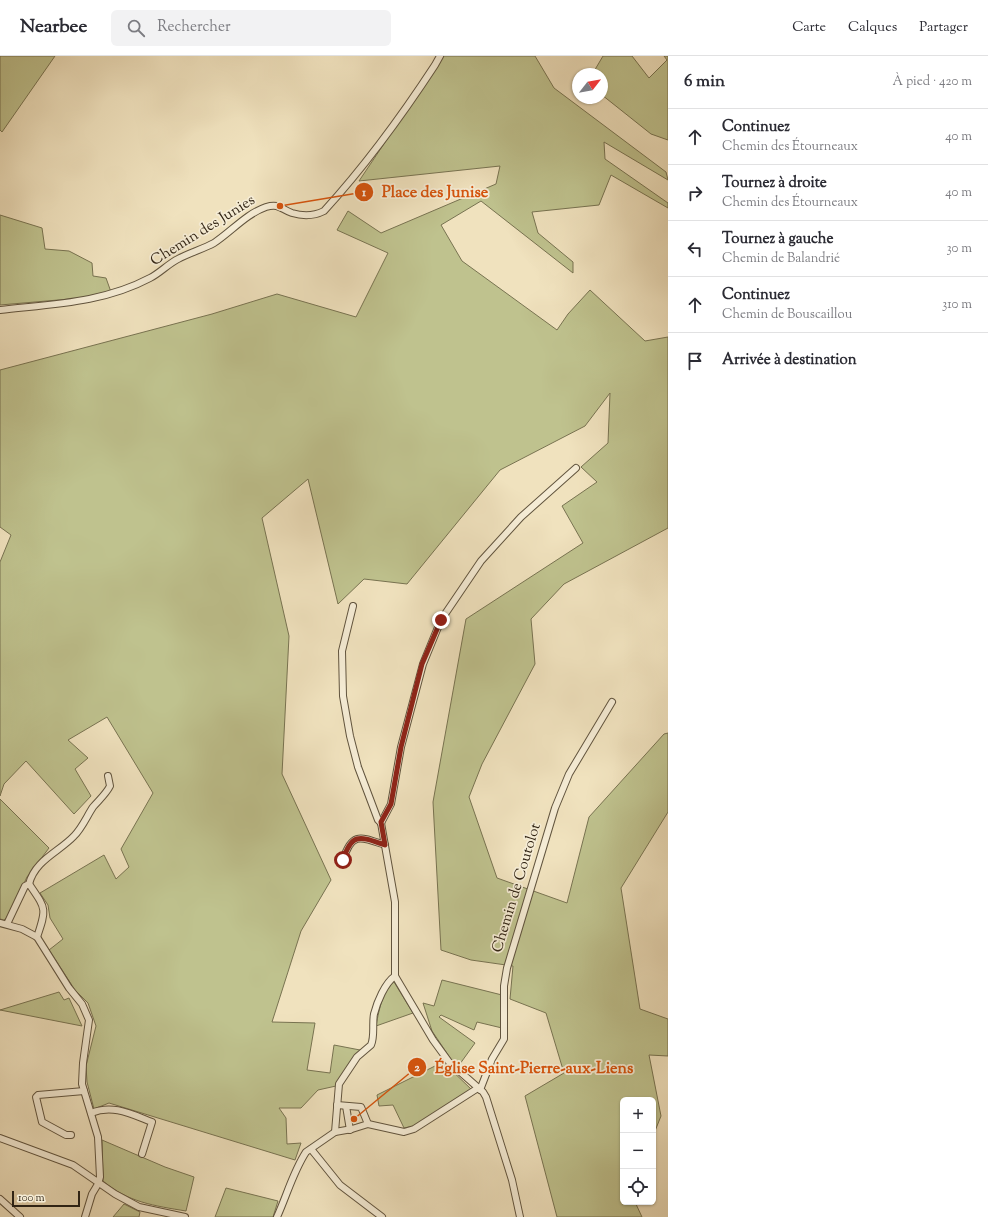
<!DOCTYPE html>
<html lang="fr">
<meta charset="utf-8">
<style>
:root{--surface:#fff;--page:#f2f2f3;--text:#2b2b33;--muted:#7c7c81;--line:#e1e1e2}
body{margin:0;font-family:"Sorts Mill Goudy",serif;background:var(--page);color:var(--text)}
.controls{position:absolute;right:12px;bottom:12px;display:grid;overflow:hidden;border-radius:6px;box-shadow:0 1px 3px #0004}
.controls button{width:36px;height:36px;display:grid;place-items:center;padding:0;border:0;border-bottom:1px solid var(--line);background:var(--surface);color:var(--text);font:20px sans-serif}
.compass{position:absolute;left:572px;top:12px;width:36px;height:36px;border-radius:50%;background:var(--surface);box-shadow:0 1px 3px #0004;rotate:59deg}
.scale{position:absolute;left:12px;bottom:10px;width:68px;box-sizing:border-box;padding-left:4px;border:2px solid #312414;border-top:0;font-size:11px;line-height:14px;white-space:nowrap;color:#312414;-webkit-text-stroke:3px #f5ecd5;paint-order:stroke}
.stop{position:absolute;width:12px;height:12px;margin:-9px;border:3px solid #8f2418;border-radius:50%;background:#fff}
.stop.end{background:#8f2418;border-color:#fff;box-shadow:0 1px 4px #0008}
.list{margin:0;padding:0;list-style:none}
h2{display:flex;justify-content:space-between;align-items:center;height:52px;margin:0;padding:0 16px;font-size:17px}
h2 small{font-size:13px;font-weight:400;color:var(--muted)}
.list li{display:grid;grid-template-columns:26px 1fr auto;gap:12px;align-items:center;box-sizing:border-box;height:56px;padding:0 16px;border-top:1px solid var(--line)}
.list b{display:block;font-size:15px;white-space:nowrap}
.list p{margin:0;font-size:13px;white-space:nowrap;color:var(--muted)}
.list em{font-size:13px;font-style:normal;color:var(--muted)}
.icon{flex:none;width:22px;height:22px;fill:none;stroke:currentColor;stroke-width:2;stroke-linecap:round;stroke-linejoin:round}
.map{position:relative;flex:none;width:668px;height:1161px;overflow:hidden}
header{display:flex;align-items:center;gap:24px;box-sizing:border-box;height:56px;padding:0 20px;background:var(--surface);border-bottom:1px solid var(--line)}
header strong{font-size:19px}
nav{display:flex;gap:22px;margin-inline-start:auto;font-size:14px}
.search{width:280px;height:36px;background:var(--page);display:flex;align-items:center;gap:10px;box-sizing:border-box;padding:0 14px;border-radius:6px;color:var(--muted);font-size:15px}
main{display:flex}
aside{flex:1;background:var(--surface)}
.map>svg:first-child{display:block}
.green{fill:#bfc28e;stroke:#787351}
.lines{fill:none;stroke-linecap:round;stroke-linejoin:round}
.minor-casing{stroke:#61543e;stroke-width:8}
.minor{stroke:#f5ecd5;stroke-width:6}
.route{stroke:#8f2418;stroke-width:5}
.labels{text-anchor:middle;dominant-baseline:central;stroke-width:3.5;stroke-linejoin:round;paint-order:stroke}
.street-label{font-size:15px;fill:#312414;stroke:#f5ecd5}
.leader{fill:none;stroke:#d6540d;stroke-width:1.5}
.callout-dot{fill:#d6540d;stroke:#f5ecd5;stroke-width:1.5}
.mark-label{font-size:12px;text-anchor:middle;font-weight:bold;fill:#fff}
.callout-label{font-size:16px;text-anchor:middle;font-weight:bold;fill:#d6540d;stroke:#f5ecd5;stroke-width:3.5;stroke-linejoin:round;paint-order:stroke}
</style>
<header>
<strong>Nearbee</strong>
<div class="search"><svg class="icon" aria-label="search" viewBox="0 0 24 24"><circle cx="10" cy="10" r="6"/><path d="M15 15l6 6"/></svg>Rechercher</div>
<nav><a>Carte</a><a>Calques</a><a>Partager</a></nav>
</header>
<main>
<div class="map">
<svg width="668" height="1161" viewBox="0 0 668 1161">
<rect width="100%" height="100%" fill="#f0e2be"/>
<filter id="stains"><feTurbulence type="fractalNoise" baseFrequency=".005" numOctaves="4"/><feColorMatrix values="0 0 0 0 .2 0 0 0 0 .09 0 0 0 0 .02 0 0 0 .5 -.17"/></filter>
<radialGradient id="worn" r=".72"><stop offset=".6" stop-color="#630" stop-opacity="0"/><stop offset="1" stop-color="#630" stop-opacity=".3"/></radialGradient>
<g class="green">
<polygon points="0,0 55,0 2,76 0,74"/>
<polygon points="443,0 535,0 554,32 666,116 668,124 604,86 605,103 668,147 668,152 611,119 599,149 532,156 538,177 573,206 573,217 481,145 441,169 462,205 557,274 568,258 590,234 645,285 668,281 668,472 564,528 531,563 535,608 482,708 469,741 497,822 567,847 589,761 664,678 668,677 668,756 621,832 640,953 668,963 668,1000 649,999 661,1060 653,1080 653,1044 623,1044 623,1146 635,1146 642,1161 557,1161 525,1040 564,1017 546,957 510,943 513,910 471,904 441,894 433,746 466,563 583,487 562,450 597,426 581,411 608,387 610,337 585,370 500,414 407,528 364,523 338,548 308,423 262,462 289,580 282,718 331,824 301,875 272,966 315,967 307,1014 330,1017 334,989 360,994 336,1030 318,1034 301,1052 279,1052 286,1062 287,1088 301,1087 295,1104 109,1047 94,1053 87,1026 86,1010 96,970 88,947 75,934 49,894 63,883 50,862 48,849 40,837 104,799 116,823 129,811 121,793 153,737 107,661 68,684 88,702 75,713 91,740 74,758 26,705 4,728 0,740 0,506 11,479 0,471 0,314 212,258 277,238 356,261 388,197 337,174 348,155 381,177 496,128 500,110 359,125"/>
<polygon points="603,0 632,0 649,22 667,4 664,0 668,0 668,84 651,78 602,39 602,18 593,17"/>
<polygon points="0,159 42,172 45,193 69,195 92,207 93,220 106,222 111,236 93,241 0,249"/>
<polygon points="0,743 49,792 27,821 8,861 4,864 0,863"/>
<polygon points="442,924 502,939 502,972 477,966 474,974 441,959 439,961 475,987 457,1012 432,975 423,947 434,950"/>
<path d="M394 926 413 957 376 970C378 959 383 931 394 926Z"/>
<polygon points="59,936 64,944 69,942 82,970 0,954"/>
<polygon points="443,1006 472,1034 414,1070 404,1072 393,1049 379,1050 377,1039"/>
<path d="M102 1084 165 1111 194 1121 186 1155C155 1150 127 1146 103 1125Z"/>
<polygon points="226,1132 278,1145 273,1161 215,1161"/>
<polygon points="124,1148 140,1156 139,1161 113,1161"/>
</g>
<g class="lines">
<g class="minor-casing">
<g id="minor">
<path d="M0 254C52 248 103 247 150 222 160 217 168 208 178 203 189 197 203 193 214 187 232 175 246 158 266 151 279 147 281 153 292 157 302 160 314 160 324 155 366 109 401 61 435 9L440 0"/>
<polyline points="353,550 342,595 343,640 350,680 358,711 378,764 381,767"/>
<polyline points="381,767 395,846 395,920 433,984 449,1006 483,1036 486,1041 512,1124 520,1161"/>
<polyline points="381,767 391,748 401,691 423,608 441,564 481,505 521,461 576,412"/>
<path d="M343 804C352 775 361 781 385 789"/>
<path d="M29 828C46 853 47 852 37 881"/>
<polyline points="0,867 22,873 37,881 69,932 82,948 89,964 83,1007 82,1028 98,1081 100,1121 98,1128 92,1138 85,1161"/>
<path d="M7 868 25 830 29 828C35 804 59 796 74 780 82 772 87 760 93 751 99 744 106 738 110 730L108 720"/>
<polyline points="480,1034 492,1003 504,983 504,930 507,912 555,752 569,718 612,646"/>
<polyline points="346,1050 350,1074"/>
<path d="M91 1057C113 1048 131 1058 152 1066L142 1098"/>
<polyline points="368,1068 404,1076 414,1073 478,1032"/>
<polyline points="335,1076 352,1073 368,1068 361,1051 337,1049"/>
<polyline points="71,1079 66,1079 42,1066 36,1041 38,1039 84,1035"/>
<polyline points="0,1082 73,1109 115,1138 139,1151 185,1161"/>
<polyline points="311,1093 340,1129 382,1161"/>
<polyline points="0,1143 20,1161"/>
<path d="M277 1161C287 1139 293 1116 306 1096L335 1076 339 1028 357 1001 371 989C375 980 372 968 374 958 377 946 385 927 395 920"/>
</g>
</g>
<use href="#minor" class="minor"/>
</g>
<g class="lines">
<path class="route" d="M343 804C352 775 361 781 385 789L381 766 391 748 401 691 422 608 441 564"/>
</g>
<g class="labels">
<g class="street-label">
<text transform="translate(203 175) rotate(-32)">Chemin des Junies</text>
<text transform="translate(517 832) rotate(-73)">Chemin de Coutolot</text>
</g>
</g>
<path class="leader" d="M280 150L364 136M354 1063L417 1011"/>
<g class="callout-dot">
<circle cx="280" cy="150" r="4"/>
<circle cx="354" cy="1063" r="4"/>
<circle cx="364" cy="136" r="10"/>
<circle cx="417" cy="1011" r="10"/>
</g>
<g class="mark-label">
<text x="364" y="140">1</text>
<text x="417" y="1015">2</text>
</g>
<g class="callout-label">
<text x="435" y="141">Place des Junise</text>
<text x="534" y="1017">Église Saint-Pierre-aux-Liens</text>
</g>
<rect width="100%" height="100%" filter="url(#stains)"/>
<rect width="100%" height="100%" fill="url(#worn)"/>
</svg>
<div class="controls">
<button>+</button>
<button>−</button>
<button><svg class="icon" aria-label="locate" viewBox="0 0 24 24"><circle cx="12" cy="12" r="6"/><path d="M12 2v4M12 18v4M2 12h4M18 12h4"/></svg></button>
</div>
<svg class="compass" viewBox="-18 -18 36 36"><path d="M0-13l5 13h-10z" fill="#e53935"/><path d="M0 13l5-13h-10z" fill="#7c7c81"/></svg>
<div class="scale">100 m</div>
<div class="stop" style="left:343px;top:804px"></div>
<div class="stop end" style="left:441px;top:564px"></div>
</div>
<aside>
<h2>6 min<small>À pied · 420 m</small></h2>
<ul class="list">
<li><svg class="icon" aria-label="ahead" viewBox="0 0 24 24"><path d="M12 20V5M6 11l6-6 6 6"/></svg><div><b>Continuez</b><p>Chemin des Étourneaux</p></div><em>40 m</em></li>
<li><svg class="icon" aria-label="right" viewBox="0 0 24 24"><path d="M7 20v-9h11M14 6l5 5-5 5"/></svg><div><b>Tournez à droite</b><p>Chemin des Étourneaux</p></div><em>40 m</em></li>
<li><svg class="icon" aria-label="left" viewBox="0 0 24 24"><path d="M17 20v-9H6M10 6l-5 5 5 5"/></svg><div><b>Tournez à gauche</b><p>Chemin de Balandrié</p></div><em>30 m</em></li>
<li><svg class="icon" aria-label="ahead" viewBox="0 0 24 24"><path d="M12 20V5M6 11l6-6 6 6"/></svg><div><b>Continuez</b><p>Chemin de Bouscaillou</p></div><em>310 m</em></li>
<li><svg class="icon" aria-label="arrive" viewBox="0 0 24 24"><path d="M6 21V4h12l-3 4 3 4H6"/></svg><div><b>Arrivée à destination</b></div></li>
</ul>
</aside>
</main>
